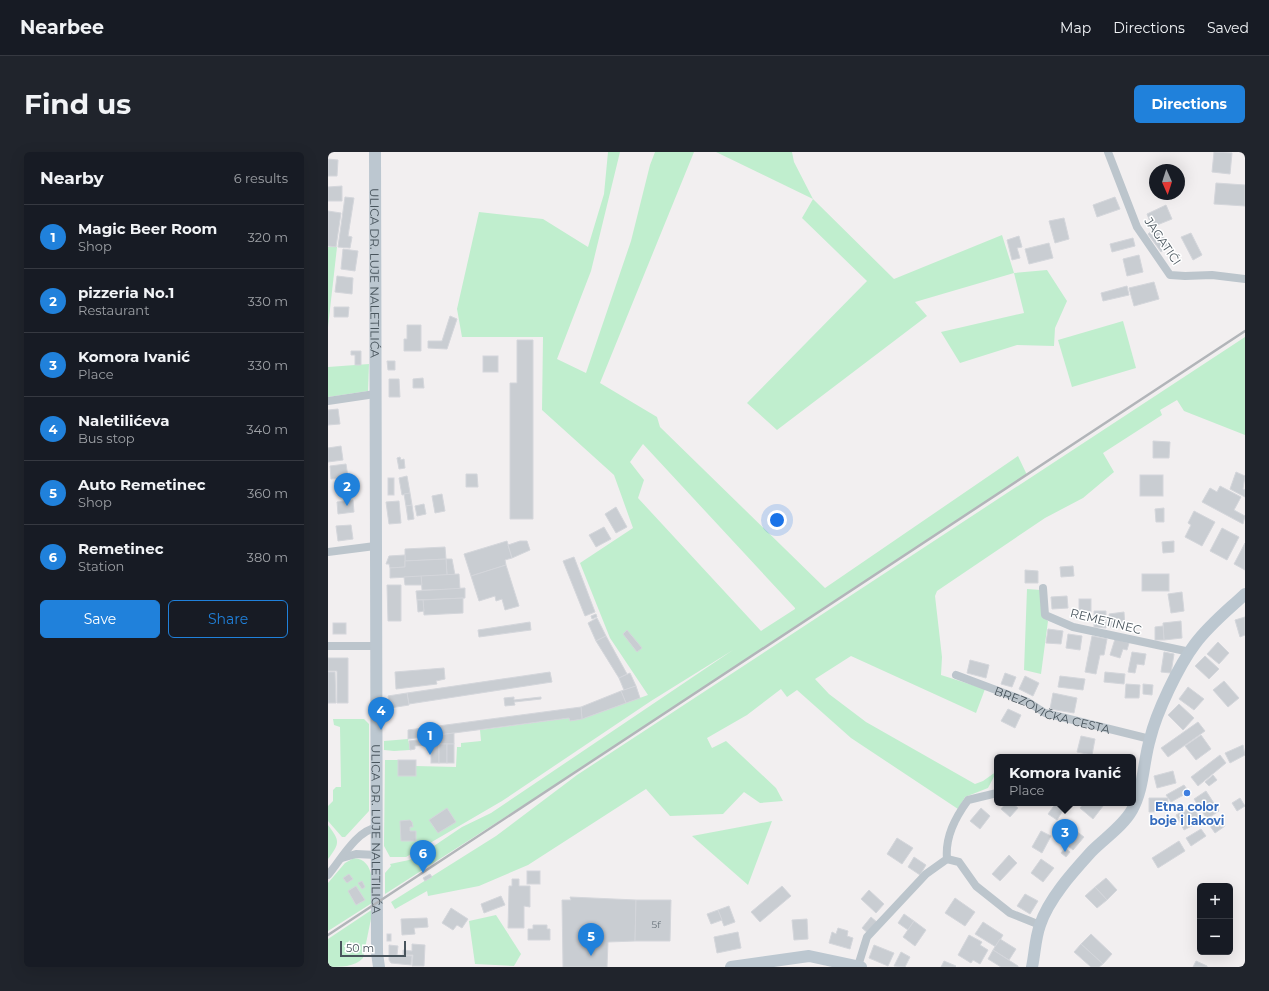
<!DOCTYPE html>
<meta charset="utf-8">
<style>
:root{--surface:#171b24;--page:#20242c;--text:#f1f3f6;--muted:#9ea1a6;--line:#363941;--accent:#2081db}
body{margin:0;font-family:Montserrat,sans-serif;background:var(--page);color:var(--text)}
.controls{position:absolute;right:12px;bottom:12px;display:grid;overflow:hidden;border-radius:6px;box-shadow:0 4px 16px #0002}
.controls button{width:36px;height:36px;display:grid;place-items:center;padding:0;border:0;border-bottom:1px solid var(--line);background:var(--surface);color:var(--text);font:20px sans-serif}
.compass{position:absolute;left:821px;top:12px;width:36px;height:36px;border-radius:50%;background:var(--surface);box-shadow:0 4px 16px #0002;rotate:177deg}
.scale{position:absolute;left:12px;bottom:10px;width:66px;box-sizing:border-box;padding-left:4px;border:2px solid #48545c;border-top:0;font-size:11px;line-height:14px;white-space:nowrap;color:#48545c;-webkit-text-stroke:3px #fff;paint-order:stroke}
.you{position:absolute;left:449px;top:368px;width:14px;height:14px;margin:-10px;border:3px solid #fff;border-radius:50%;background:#1a73e8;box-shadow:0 0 0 6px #1a73e833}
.badge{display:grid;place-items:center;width:26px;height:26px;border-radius:50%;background:var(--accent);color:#fff;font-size:13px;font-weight:700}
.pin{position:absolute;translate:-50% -33px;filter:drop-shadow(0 1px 2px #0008)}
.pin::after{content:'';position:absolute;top:21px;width:14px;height:12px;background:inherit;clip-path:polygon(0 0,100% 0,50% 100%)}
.popup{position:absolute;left:666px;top:602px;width:142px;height:52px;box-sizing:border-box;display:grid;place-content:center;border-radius:6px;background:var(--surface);filter:drop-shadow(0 1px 3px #0005);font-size:13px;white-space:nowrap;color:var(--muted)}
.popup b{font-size:15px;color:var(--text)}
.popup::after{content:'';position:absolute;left:50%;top:100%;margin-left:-8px;border:8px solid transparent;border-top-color:var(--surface)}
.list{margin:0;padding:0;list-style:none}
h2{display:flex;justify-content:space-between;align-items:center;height:52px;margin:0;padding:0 16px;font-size:17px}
h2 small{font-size:13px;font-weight:400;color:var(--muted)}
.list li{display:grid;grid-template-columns:26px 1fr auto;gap:12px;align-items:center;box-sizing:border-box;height:64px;padding:0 16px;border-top:1px solid var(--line)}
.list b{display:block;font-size:15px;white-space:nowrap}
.list p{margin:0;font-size:13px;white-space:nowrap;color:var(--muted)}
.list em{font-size:13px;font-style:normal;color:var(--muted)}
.actions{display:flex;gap:8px;padding:12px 16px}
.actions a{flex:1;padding:9px 0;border:1px solid var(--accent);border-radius:6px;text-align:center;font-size:14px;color:var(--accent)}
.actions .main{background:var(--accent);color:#fff}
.map{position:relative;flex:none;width:917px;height:815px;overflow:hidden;border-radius:6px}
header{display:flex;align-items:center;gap:24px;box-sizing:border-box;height:56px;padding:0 20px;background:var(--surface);border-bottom:1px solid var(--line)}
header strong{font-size:19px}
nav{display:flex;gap:22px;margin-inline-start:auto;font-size:14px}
.intro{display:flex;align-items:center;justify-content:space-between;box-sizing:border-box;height:96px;padding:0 24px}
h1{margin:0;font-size:28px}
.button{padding:10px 18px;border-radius:6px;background:var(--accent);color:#fff;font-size:14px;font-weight:700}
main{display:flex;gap:24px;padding:0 24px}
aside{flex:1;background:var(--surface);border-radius:6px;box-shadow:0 4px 16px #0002}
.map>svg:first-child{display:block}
.green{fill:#c0eece;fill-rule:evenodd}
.building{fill:#c9cdd2;stroke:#d4d6db}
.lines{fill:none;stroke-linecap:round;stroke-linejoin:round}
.street{stroke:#bcc5cc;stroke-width:8}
.secondary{stroke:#bcc7d0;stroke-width:12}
.rail{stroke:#b2b5b9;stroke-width:2.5}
.shop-dot{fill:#3f7fe0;stroke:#fff;stroke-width:1.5}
.labels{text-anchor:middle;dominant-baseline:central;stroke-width:3;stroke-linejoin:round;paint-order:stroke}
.number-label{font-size:10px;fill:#68727a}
.street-label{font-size:12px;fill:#48545c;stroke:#fff}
.shop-label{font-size:12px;font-weight:bold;fill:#366cbe;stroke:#fff}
</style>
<header>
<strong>Nearbee</strong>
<nav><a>Map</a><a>Directions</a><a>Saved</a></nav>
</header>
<div class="intro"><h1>Find us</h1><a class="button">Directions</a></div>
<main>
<aside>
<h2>Nearby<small>6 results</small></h2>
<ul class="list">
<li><span class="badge">1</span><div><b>Magic Beer Room</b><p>Shop</p></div><em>320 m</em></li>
<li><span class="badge">2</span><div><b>pizzeria No.1</b><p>Restaurant</p></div><em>330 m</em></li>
<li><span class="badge">3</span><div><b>Komora Ivanić</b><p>Place</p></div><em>330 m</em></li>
<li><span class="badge">4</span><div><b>Naletilićeva</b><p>Bus stop</p></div><em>340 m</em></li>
<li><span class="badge">5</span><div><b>Auto Remetinec</b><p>Shop</p></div><em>360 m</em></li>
<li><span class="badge">6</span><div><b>Remetinec</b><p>Station</p></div><em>380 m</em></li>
</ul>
<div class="actions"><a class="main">Save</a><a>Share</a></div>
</aside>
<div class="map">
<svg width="917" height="815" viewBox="0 0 917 815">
<rect width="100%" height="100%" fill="#f2eff0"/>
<g class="green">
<path d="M280 0H292L263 119 229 207 258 221 303 89 322 13 327 0H366L272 231 329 265 332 275 497 436 690 304 699 323 221 637 57 742V721L63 714 62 712 81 708 94 702 134 675 163 661 405 498 323 549 174 649 78 705H62L56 694 57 608H70V624H88V614L128 615 129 595H133V591L153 589 152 578 241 566 242 569 254 567 320 543 282 486 252 411 305 376 286 323 214 258 215 185H134L129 157 151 60 215 67 260 95 276 42ZM315 292 467 456V457L433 479 310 346 316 328 302 310Z"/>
<polygon points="388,0 464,0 466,10 485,47 566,127 674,83 686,121 719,118 739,149 727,176 726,194 689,193 632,211 613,180 696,161 686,121 587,150 599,164 449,278 419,251 539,129 474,66 485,47"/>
<polygon points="0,95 9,95 0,175"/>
<polygon points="795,169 808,216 744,235 730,188"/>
<polygon points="917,185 917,283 856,259 849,248 832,258 834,263 775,301 786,320 755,346 717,366 609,439 607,444 614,505 613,523 657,537 648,561 523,504 487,527 501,542 538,570 647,632 655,629 669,619 660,636 637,645 630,657 523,586 469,538 459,545 453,537 419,563 379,586 384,596 398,589 448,636 455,649 432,651 416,640 395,662 342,664 318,637 200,713 151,734 100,744 99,739 67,757 63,750 168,684 249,623"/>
<polygon points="41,212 40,239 0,245 0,215"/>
<polygon points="699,437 713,438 714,464 720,469 713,522 696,518"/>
<polygon points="5,567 36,567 41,572 41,659 17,685 14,685 0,669 0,654 5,649 5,638 8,635 13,635 12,575 6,573"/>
<polygon points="80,587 82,598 66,599 56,598 56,589"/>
<polygon points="444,669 420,733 364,684"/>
<path d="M0 673C12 689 12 691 0 707Z"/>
<path d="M26 706C48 708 44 735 44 751L0 779V731L17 711Z"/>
<path d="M45 757 35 806C27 815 12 815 0 815V787Z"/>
<polygon points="168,763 193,802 186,814 147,812 141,769"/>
</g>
<g class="building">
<polygon points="886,0 904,1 902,22 884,20"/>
<polygon points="0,7 10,8 9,24 0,24"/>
<polygon points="888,31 917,33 917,54 886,52"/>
<polygon points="14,34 14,49 0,49 0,35"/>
<polygon points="17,45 26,46 20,84 24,85 22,96 10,95"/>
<polygon points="787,45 792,57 769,65 765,53"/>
<polygon points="838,53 844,67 824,75 819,62"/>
<polygon points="0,59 13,61 8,95 0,94"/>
<polygon points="736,66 741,87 727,91 721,69"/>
<polygon points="828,76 842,93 833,100 820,82"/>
<polygon points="863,81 874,103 865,108 853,85"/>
<polygon points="691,84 694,95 689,96 692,106 684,108 679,88"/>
<polygon points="805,86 807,94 784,100 782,92"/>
<polygon points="721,91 725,106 701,112 697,97"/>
<polygon points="15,97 30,99 27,119 13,117"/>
<polygon points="811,103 815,120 799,124 795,107"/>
<polygon points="9,124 25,126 24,142 7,140"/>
<polygon points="826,130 831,147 806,154 801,136"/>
<polygon points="799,134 801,143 775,149 773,141"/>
<polygon points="6,155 21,155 20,165 6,165"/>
<polygon points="122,164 129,167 119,197 100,196 100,189 114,189"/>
<polygon points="79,173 93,173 93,199 76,199 76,187 79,187"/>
<polygon points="189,188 205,188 205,367 182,367 182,231 189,231"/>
<polygon points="23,199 33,199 33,213 27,213 27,203 23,203"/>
<rect x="155" y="204" width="15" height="16"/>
<polygon points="59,209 67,209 67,218 60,218"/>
<polygon points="95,226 96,236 85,236 85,227"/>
<polygon points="61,227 71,227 72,245 61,245"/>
<polygon points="10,257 12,272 0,273 0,258"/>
<polygon points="825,289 842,290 841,306 825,306"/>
<polygon points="13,294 15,308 0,310 0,296"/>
<polygon points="72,305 73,308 76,307 77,316 71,317 69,306"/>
<polygon points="18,312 20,325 3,327 2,314"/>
<polygon points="908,320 917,324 915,337 917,338 917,345 902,337"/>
<polygon points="138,322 149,322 150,335 138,335"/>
<rect x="812" y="323" width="23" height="21"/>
<polygon points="79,324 82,341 74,343 71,326"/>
<rect x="60" y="326" width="6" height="17"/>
<polygon points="892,334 913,345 906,358 917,364 915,372 874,350 882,336 889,340"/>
<polygon points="82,341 84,353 78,354 76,342"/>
<polygon points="114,342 117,359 107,361 104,344"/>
<polygon points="25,348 26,360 10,362 9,350"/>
<polygon points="71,349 73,371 61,372 58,350"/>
<polygon points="96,352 98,362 89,364 87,354"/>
<polygon points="84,353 86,367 80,368 78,354"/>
<polygon points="288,355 299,375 288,381 277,362"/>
<polygon points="836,356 836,370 828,370 827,357"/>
<polygon points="866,359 887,370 874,394 857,385 863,373 860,371"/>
<polygon points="23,373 25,387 10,389 8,374"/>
<polygon points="276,375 283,387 268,395 261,383"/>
<polygon points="894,376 911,385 899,408 882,399"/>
<polygon points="179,389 184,406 177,408 178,413 143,424 136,402"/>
<polygon points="192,389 199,389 202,398 184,406 180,393"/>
<polygon points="846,389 846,400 835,401 834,390"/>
<polygon points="917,391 917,418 906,412"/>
<polygon points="117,395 118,407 77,409 77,397"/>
<polygon points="77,403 77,415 62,416 61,412 58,412 61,404"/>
<polygon points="246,405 267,460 257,464 235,409"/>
<polygon points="118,407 124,407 127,423 119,423"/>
<polygon points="118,407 119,423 62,426 62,416 77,415 77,409"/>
<polygon points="178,413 191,454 177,458 174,447 168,449 167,444 151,449 143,424"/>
<polygon points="745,414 746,424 733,425 732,415"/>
<polygon points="697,418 710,419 710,431 697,431"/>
<polygon points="131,422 132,437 94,438 93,424"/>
<rect x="814" y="422" width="27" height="17"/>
<polygon points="93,424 94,433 77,433 76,425"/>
<polygon points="59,433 73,433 73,469 60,469"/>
<polygon points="137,436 137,446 89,448 88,439"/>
<polygon points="854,440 856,459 843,461 840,442"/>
<polygon points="739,444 740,456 724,457 723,445"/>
<polygon points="135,446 135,461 96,463 95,448"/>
<rect x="751" y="447" width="12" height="13"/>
<polygon points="89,448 95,448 96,459 90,460"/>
<polygon points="766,459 778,459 778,476 766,475"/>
<polygon points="796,460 797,475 783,476 781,462"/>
<polygon points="268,462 269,465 264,467 263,464"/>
<polygon points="917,465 917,483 912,485 907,468"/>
<polygon points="269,466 278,484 268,489 260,471"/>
<polygon points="853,469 854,486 836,488 835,471"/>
<polygon points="202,470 203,478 151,485 150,478"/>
<rect x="5" y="471" width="13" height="11"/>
<polygon points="835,474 836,488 827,488 827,475"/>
<polygon points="720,477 735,479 733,492 718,491"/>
<polygon points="299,478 314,496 309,500 295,482"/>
<polygon points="740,482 754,484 752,498 738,496"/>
<polygon points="278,484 299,522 291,526 268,489"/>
<polygon points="764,484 779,487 776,503 772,503 768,522 757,520"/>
<polygon points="787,487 801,491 799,498 795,497 792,506 782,503"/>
<polygon points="890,490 901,501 891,512 879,502"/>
<polygon points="804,500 818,502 816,513 809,512 807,521 800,520"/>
<polygon points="836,500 846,502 843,521 833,520"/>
<polygon points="877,504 891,517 881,527 867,514"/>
<polygon points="0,506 20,506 20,551 9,551 9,519 0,519"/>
<polygon points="642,508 661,513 658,526 639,521"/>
<polygon points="116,516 117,527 108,529 109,532 68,537 67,520"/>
<polygon points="0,520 7,520 8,551 0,551"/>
<polygon points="222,520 224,530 81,552 79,541"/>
<polygon points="777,520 797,522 796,532 776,530"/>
<polygon points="302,521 308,534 296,538 291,526"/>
<polygon points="677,521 688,525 684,535 673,532"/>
<polygon points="697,524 711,531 705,544 691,537"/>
<polygon points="732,524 757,527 755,538 730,535"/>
<polygon points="896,529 911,546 900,555 885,538"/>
<polygon points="798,532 812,533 811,546 797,546"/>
<polygon points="815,532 825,533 824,543 815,542"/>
<polygon points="308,534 312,546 298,551 293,539"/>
<polygon points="860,535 876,547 866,558 851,547"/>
<polygon points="293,539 298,551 254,567 253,555"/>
<polygon points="79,541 81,553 62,556 60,544"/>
<polygon points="725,541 749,546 746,561 722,557"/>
<polygon points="186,545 186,548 213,545 213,547 186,550 187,553 177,554 176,546"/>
<polygon points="851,552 866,566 855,578 840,563"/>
<polygon points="253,555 254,567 242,569 241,566 80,587 80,578"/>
<polygon points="680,557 693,563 687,576 673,569"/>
<polygon points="870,570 877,579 840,605 833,596"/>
<polygon points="126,581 126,592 103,592 102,584"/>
<polygon points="873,583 883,597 868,608 857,594"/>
<polygon points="753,584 767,587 764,603 749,600"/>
<polygon points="99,587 100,593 87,594 87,597 82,598 81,589"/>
<rect x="103" y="592" width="8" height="19"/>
<rect x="111" y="592" width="8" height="19"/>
<rect x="119" y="592" width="7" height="19"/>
<polygon points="915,593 917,603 902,611 897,601"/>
<polygon points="892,603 898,611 870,634 863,625"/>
<rect x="70" y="608" width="18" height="16"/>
<polygon points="845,619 848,631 829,636 826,624"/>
<polygon points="885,623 889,628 881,634 877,630"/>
<polygon points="856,633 861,640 843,650 838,643"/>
<polygon points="878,639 891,659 879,667 866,647"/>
<polygon points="821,646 840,646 840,659 821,660"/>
<polygon points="912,646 917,654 909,659 904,651"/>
<polygon points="678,651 684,651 690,656 682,665 673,657"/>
<polygon points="728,651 737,655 729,668 720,662"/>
<polygon points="756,651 772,651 775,654 765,667 752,656"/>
<polygon points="865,654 873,669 856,678 848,663"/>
<polygon points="119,656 128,670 110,681 101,668"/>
<polygon points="653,656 662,664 652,677 642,669"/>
<polygon points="892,667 897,674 887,681 882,674"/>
<polygon points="82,668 84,670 85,675 82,675 82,679 88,679 88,689 73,689 72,669"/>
<polygon points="743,675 756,685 745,698 732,688"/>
<polygon points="873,677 878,684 863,694 858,686"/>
<polygon points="713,679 723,684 714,701 704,695"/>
<polygon points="569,686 585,696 574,712 559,702"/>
<polygon points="851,689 857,699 830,716 824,706"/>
<polygon points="737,696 742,700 738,705 733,701"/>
<polygon points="681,703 689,711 672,729 664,722"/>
<polygon points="586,705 598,713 592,723 580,715"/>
<polygon points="713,707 726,716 715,730 703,721"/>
<rect x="199" y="719" width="13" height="13"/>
<polygon points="21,722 25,727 19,731 15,726"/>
<polygon points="102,722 104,725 97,729 95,726"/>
<polygon points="778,726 789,738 779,748 767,735"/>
<polygon points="184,727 191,727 191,734 202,734 202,755 196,754 196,776 180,776 181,734 184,734"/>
<polygon points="34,729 37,735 34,737 30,731"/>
<polygon points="28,734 37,748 28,753 20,739"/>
<polygon points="454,734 463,744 432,770 423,760"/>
<polygon points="767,735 779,748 769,756 757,744"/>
<polygon points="541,738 556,752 548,761 533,747"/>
<polygon points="697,742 710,749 702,762 689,754"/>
<polygon points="173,744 177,753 156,761 153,752"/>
<polygon points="242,745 308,748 307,789 280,790 279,815 235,815 234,748 243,748"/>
<polygon points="627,746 647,760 637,774 617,761"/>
<polygon points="308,748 343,748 342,789 307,789"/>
<polygon points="401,754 407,770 396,774 390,758"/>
<polygon points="123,756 140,767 134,776 129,773 125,778 114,771"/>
<polygon points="390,758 394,768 383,772 379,762"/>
<polygon points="576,762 586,769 580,778 570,771"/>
<polygon points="543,765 550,771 541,782 534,776"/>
<polygon points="99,766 100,775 86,776 87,782 74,783 73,767"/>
<polygon points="479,767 480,787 466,788 464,768"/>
<polygon points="586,769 598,778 587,794 575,785"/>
<polygon points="655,770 675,783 668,795 647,782"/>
<polygon points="205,773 219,773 219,777 222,777 222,788 200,788 200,777 205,777"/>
<polygon points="510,776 520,779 519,784 525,786 522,797 501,791 504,780 508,782"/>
<polygon points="410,780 413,796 389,801 386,785"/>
<rect x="59" y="782" width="4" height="7"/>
<polygon points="763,782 784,802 775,812 753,792"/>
<polygon points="641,783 654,790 652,793 660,798 652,812 645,808 643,811 630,803"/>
<polygon points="672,787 688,797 681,808 665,798"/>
<polygon points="84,792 97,793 96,814 84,814 85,803 75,803 75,798 84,799"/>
<polygon points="753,792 775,812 771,815 763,815 746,800"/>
<polygon points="61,793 70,794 69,803 84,804 83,813 63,811 61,808"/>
<polygon points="546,793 566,801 560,814 541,806"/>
<polygon points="665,798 690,814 690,815 673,815 660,807"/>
<polygon points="573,800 582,805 577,815 566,814"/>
<polygon points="616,809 628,814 627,815 613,815"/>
<polygon points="868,809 879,814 879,815 865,815"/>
</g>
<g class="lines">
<g class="street">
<polyline points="780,0 809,75 842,123 857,124 884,123 917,127"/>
<polyline points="0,249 47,242"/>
<polyline points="0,400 47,394"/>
<polyline points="715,436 717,463 745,475 862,500"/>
<polyline points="0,494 47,494"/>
<path id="s1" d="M628 523 700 550 717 561 822 587"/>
<polyline points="14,706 28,702 48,703"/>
<polyline points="619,707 631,710 648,734 682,761 712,773"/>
<path d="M0 723C12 709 29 678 48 676"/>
<path d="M530 814 539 785 598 722 619 707C617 685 627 666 640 648L669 641"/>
</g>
<g class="secondary">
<path id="s2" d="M47 0 49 801 51 815"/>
<polyline points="403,815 481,804 533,815"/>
<path d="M704 815C707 801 707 787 712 773 721 746 745 720 764 699 777 686 795 674 804 658 816 637 815 610 822 587 828 561 851 513 867 492 881 473 900 458 917 442"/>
</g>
<polyline class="rail" points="0,783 917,179"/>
</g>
<circle class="shop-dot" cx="859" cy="641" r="4"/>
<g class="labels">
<g class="number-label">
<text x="328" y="772">5f</text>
</g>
<g class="street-label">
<text transform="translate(835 89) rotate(56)">JAGATIĆI</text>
<text stroke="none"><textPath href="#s2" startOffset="121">ULICA DR. LUJE NALETILIĆA</textPath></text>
<text transform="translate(778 469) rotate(14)">REMETINEC</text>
<text stroke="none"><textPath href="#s1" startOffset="103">BREZOVIČKA CESTA</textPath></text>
<text stroke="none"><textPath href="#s2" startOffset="677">ULICA DR. LUJE NALETILIĆA</textPath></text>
</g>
<g class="shop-label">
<text x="859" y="654">Etna color<tspan x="859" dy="14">boje i lakovi</tspan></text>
</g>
</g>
</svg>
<div class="controls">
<button>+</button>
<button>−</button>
</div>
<svg class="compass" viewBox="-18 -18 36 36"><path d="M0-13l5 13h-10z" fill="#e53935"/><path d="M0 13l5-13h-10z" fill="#9ea1a6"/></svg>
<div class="scale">50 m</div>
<div class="you"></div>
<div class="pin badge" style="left:102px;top:603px">1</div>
<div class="pin badge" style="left:19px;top:354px">2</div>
<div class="pin badge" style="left:737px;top:700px">3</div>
<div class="popup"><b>Komora Ivanić</b>Place</div>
<div class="pin badge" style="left:53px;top:578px">4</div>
<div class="pin badge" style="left:263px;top:804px">5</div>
<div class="pin badge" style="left:95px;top:721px">6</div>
</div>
</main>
